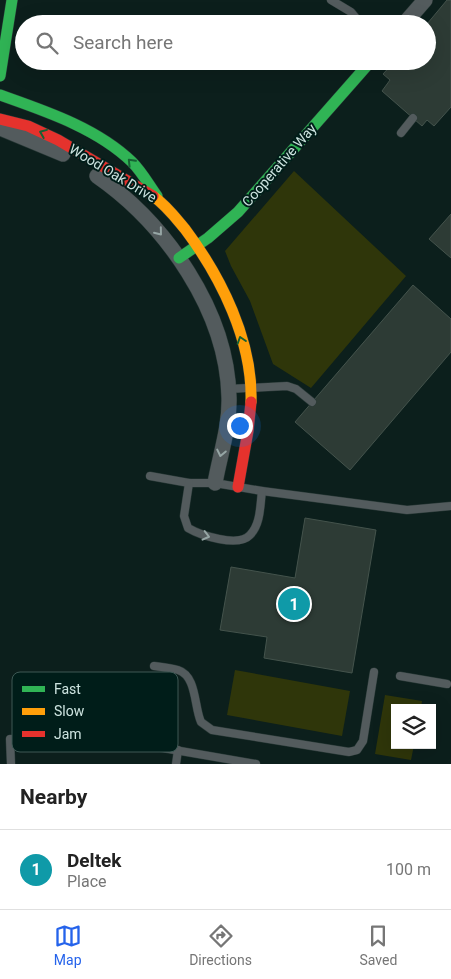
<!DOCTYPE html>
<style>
:root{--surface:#fff;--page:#f2f2f2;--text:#222;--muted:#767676;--line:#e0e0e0;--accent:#2563eb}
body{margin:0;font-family:Roboto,sans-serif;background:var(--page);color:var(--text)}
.controls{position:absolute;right:15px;bottom:15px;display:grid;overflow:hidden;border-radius:0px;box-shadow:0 5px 20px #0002}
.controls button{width:45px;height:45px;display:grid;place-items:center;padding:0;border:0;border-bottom:1px solid var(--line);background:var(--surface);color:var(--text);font:25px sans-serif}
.you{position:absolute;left:239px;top:425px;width:18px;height:18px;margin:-12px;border:4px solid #fff;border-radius:50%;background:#1a73e8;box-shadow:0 0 0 8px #1a73e833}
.badge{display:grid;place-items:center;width:32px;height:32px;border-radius:50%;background:var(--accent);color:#fff;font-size:16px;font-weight:700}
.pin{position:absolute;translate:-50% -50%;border:2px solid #fff;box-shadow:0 1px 5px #0006}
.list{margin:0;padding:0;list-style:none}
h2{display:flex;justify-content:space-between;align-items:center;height:65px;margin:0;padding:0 20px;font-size:21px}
h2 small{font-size:16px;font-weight:400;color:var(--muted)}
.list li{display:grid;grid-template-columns:32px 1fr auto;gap:15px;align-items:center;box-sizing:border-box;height:80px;padding:0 20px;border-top:1px solid var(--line)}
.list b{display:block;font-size:19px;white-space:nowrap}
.list p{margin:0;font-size:16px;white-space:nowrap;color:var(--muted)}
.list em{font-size:16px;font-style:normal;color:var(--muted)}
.icon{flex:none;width:28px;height:28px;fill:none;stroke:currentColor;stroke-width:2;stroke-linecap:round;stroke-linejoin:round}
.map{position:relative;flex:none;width:451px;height:764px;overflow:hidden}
.search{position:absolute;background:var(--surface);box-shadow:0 5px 20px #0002;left:15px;right:15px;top:15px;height:55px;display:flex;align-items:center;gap:12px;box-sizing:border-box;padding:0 18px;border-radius:28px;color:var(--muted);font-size:19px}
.sheet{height:145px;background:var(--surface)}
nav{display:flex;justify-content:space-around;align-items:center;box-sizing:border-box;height:70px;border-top:1px solid var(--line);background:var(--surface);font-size:14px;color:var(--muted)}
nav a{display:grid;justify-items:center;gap:2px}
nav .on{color:var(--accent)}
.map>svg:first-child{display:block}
.green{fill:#2f360a}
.building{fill:#2d3b35;stroke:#44534c}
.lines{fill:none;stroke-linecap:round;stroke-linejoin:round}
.lane-casing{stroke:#293937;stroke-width:9}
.street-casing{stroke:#293937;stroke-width:16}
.fast-casing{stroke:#293937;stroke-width:12}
.slow-casing{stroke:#293937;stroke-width:12}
.jam-casing{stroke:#293937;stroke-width:12}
.lane{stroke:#535b5d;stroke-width:8}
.street{stroke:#535b5d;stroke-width:15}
.fast{stroke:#30b455;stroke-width:11}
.slow{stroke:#ff9f0a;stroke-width:11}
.jam{stroke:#e5322d;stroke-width:11}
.oneway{stroke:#166134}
.oneway2{stroke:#96a6a5}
.labels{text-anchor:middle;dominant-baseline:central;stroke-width:4;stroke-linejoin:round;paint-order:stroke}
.street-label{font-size:14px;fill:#cde4e0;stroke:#001d19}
.key{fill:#001d19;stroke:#3e5955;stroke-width:1}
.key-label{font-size:14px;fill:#cde4e0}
</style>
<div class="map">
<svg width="451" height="764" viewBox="0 0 451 764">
<rect width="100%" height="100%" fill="#0c1f1c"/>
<g class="green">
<polygon points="294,171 406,276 311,388 273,364 250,301 231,266 225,251"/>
<polygon points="235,670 350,691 342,736 227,715"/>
<polygon points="385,695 422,701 421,708 395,708 395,745 414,745 411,760 375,754"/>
</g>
<g class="building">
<polygon points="447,0 451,0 451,107 434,126 427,120 422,126 382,91 390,80 383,74 395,61 427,61 427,24"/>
<polygon points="451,214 451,258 429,239"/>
<polygon points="413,285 451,319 451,352 350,470 295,422"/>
<polygon points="305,518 376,530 352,673 264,658 267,637 220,630 231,567 295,578"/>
</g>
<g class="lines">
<g class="lane-casing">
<g id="lane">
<polyline points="331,0 351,12 361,24"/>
<polyline points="401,133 413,118"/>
<polyline points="229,389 287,386 296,389 312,402"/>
<polyline points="150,476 189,483 215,483 262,491 407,510 451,506"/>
<path d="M189 483 184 516 188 528C200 535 238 548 250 535 261 524 260 505 262 491"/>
<path d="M154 666C162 667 171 668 178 670 197 676 194 707 201 722L212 730 349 752 357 750 363 741 374 672"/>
<polyline points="400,676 447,684"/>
<polyline points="11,764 10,739 134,743 256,764"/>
<polyline points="176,764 178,750"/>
</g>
</g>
<g class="street-casing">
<g id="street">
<polyline points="404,24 425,0"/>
<polyline points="0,128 63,154"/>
<path d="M97 176C166 224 227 311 229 397 230 426 220 455 215 483"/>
</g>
</g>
<g class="fast-casing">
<g id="fast">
<polyline points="0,76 12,0"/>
<path d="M0 95C45 111 97 128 132 162 142 172 149 185 157 196"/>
<polyline points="179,258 208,238 238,212 371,61"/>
</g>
</g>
<g class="slow-casing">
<path id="slow" d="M153 196C166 205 175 217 185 229 221 277 253 341 251 402"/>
</g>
<g class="jam-casing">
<g id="jam">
<polyline points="0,119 28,126 58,140 153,196"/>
<polyline points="238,487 248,431 251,402"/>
</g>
</g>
<use href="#lane" class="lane"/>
<use href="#street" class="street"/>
<use href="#fast" class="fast"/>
<use href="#slow" class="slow"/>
<use href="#jam" class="jam"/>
</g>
<defs><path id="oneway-chevron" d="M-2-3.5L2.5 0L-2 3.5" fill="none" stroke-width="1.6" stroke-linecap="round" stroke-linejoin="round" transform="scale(1.25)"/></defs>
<g class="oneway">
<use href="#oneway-chevron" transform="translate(43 133) rotate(-158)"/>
<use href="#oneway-chevron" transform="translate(131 162) rotate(-134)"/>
<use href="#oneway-chevron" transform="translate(241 340) rotate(-108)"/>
</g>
<g class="oneway2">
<use href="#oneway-chevron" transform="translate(159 232) rotate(51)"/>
<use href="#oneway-chevron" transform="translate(221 453) rotate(102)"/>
<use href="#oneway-chevron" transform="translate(206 536) rotate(14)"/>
</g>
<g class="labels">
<g class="street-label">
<text transform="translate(279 165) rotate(-49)">Cooperative Way</text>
<text transform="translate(113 173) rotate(31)">Wood Oak Drive</text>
</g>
</g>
<rect x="12" y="672" width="166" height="80" rx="8" class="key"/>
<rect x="22" y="686" width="23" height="6" fill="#30b455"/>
<rect x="22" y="708" width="23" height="7" fill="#ff9f0a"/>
<rect x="22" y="731" width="23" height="6" fill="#e5322d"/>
<g class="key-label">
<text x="54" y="694">Fast</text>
<text x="54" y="716">Slow</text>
<text x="54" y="739">Jam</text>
</g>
</svg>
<div class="controls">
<button><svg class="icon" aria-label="layers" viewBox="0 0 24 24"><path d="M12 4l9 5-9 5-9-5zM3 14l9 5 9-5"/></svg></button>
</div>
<div class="you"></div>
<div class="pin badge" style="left:294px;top:604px;background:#0f9aa8">1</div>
<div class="search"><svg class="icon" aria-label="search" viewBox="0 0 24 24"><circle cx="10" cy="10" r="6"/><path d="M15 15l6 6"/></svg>Search here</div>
</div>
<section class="sheet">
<h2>Nearby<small></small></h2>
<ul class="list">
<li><span class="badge" style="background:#0f9aa8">1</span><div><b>Deltek</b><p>Place</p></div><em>100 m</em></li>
</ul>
</section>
<nav>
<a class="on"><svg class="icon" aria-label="map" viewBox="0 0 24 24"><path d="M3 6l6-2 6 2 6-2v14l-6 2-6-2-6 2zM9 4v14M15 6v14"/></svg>Map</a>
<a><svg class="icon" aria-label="directions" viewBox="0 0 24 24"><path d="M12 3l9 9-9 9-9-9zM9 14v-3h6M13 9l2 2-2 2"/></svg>Directions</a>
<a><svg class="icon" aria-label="saved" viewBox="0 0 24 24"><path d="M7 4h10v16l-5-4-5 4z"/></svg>Saved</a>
</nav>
